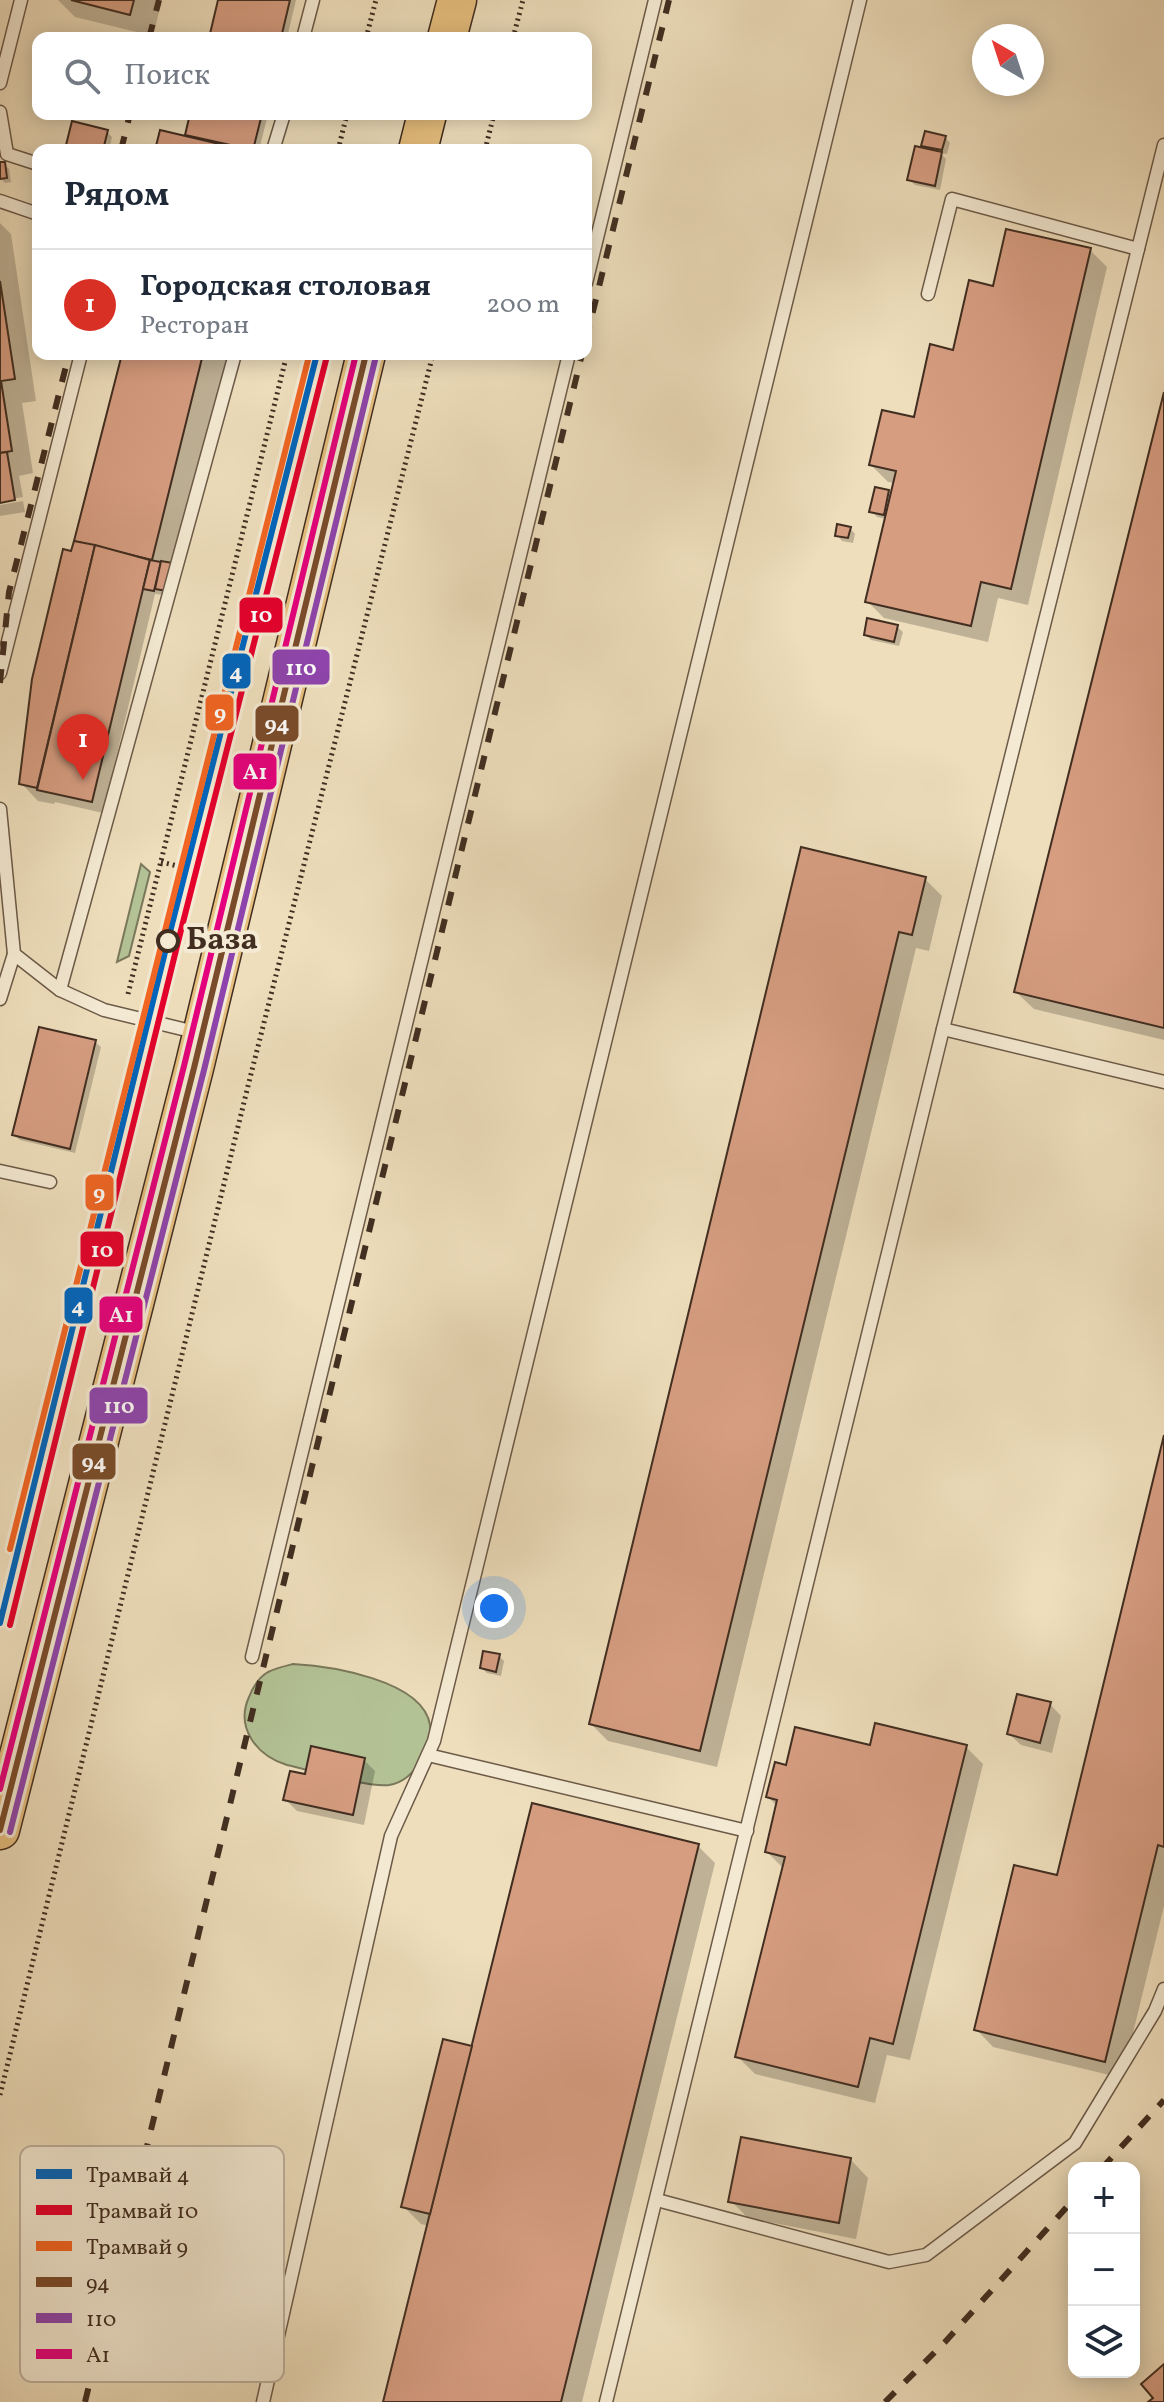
<!DOCTYPE html>
<html lang="ru">
<meta charset="utf-8">
<style>
:root{--surface:#fff;--page:#f6f6f7;--text:#1f2937;--muted:#747a83;--line:#e0e1e3;--accent:#d93025}
body{margin:0;font-family:Vollkorn,serif;background:var(--page);color:var(--text)}
.controls{position:absolute;right:24px;bottom:24px;display:grid;overflow:hidden;border-radius:16px;box-shadow:0 4px 20px #0003}
.controls button{width:72px;height:72px;display:grid;place-items:center;padding:0;border:0;border-bottom:2px solid var(--line);background:var(--surface);color:var(--text);font:40px sans-serif}
.compass{position:absolute;left:972px;top:24px;width:72px;height:72px;border-radius:50%;background:var(--surface);box-shadow:0 4px 20px #0003;rotate:321deg}
.you{position:absolute;left:494px;top:1608px;width:28px;height:28px;margin:-20px;border:6px solid #fff;border-radius:50%;background:#1a73e8;box-shadow:0 0 0 12px #1a73e833}
.badge{display:grid;place-items:center;width:52px;height:52px;border-radius:50%;background:var(--accent);color:#fff;font-size:26px;font-weight:700}
.pin{position:absolute;translate:-50% -66px;filter:drop-shadow(0 2px 4px #0008)}
.pin::after{content:'';position:absolute;top:42px;width:28px;height:24px;background:inherit;clip-path:polygon(0 0,100% 0,50% 100%)}
.list{margin:0;padding:0;list-style:none}
h2{display:flex;justify-content:space-between;align-items:center;height:104px;margin:0;padding:0 32px;font-size:34px}
h2 small{font-size:26px;font-weight:400;color:var(--muted)}
.list li{display:grid;grid-template-columns:52px 1fr auto;gap:24px;align-items:center;box-sizing:border-box;height:112px;padding:0 32px;border-top:2px solid var(--line)}
.list b{display:block;font-size:30px;white-space:nowrap}
.list p{margin:0;font-size:26px;white-space:nowrap;color:var(--muted)}
.list em{font-size:26px;font-style:normal;color:var(--muted)}
.icon{flex:none;width:44px;height:44px;fill:none;stroke:currentColor;stroke-width:2;stroke-linecap:round;stroke-linejoin:round}
.map{position:relative;flex:none;width:1164px;height:2402px;overflow:hidden}
.search{position:absolute;background:var(--surface);box-shadow:0 4px 20px #0003;left:32px;top:32px;width:560px;height:88px;display:flex;align-items:center;gap:20px;box-sizing:border-box;padding:0 28px;border-radius:16px;color:var(--muted);font-size:30px}
.panel{position:absolute;background:var(--surface);box-shadow:0 4px 20px #0003;left:32px;top:144px;width:560px;height:216px;border-radius:16px}
.map>svg:first-child{display:block}
.green{fill:#b3c295;stroke:#7a785b;stroke-width:2}
.shadow{fill:#0003}
.building{fill:#d69d81;stroke:#412e21;stroke-width:2}
.lines{fill:none;stroke-linecap:round;stroke-linejoin:round}
.lane-casing{stroke:#6c5a48;stroke-width:15}
.primary-casing{stroke:#412e21;stroke-width:41}
.path{stroke:#412e21;stroke-width:5;stroke-dasharray:2 4;stroke-linecap:butt}
.lane{stroke:#f4ead3;stroke-width:12}
.primary{stroke:#e7bf7e;stroke-width:38}
.rail{stroke:#412e21;stroke-width:6;stroke-dasharray:14 14;stroke-linecap:butt}
.bus-1-casing{stroke:#f4ead3;stroke-width:12}
.bus-2-casing{stroke:#f4ead3;stroke-width:12}
.bus-3-casing{stroke:#f4ead3;stroke-width:12}
.bus-1{stroke:#7a4b2a;stroke-width:6}
.bus-2{stroke:#8e44ad;stroke-width:6}
.bus-3{stroke:#e5007d;stroke-width:6}
.tram-1-casing{stroke:#f4ead3;stroke-width:12}
.tram-2-casing{stroke:#f4ead3;stroke-width:12}
.tram-3-casing{stroke:#f4ead3;stroke-width:12}
.tram-1{stroke:#0065bd;stroke-width:6}
.tram-2{stroke:#e4002b;stroke-width:6}
.tram-3{stroke:#f26522;stroke-width:6}
.stop-dot{fill:#f4ead3;stroke:#412e21;stroke-width:4}
.labels{text-anchor:middle;dominant-baseline:central;stroke-width:8;stroke-linejoin:round;paint-order:stroke}
.stop-label{font-size:32px;font-weight:bold;fill:#412e21;stroke:#f4ead3;text-anchor:start}
.key{fill:#f4ead3;stroke:#beb29e;stroke-width:2}
.key-label{font-size:22px;fill:#412e21}
.line-badge{stroke:#f4ead3;stroke-width:3}
.badge-label{font-size:22px;text-anchor:middle;font-weight:bold;fill:#fff}
</style>
<div class="map">
<svg width="1164" height="2402" viewBox="0 0 1164 2402">
<rect width="100%" height="100%" fill="#eedebc"/>
<filter id="stains"><feTurbulence type="fractalNoise" baseFrequency=".0025" numOctaves="4"/><feColorMatrix values="0 0 0 0 .2 0 0 0 0 .09 0 0 0 0 .02 0 0 0 .5 -.17"/></filter>
<radialGradient id="worn" r=".72"><stop offset=".6" stop-color="#630" stop-opacity="0"/><stop offset="1" stop-color="#630" stop-opacity=".3"/></radialGradient>
<g class="green">
<polygon points="141,864 150,872 129,956 117,962"/>
<path d="M293 1664C330 1666 423 1680 430 1725 432 1737 426 1748 421 1760 415 1772 403 1783 389 1785 365 1787 313 1771 287 1765 257 1756 235 1728 249 1697 253 1687 259 1677 268 1672 276 1668 285 1666 293 1664Z"/>
</g>
<g class="shadow">
<polygon points="58,0 162,0 153,36 75,17"/>
<polygon points="220,0 296,0 287,38 211,38"/>
<polygon points="192,114 268,114 259,150 157,150 192,139 187,134"/>
<polygon points="107,132 112,137 109,150 73,150 68,144"/>
<polygon points="945,137 950,143 947,154 940,153 946,159 940,190 915,185 910,180 930,152 923,145"/>
<polygon points="0,164 4,164 9,169 11,182 5,183 0,178"/>
<polygon points="0,223 11,234 36,401 22,403 33,473 19,476 23,497 0,501"/>
<polygon points="1090,250 1107,267 1028,605 998,598 988,642 884,618 867,601 886,519 877,517 872,511 888,492 892,495 895,483 888,482 871,465 915,419 994,288"/>
<polygon points="124,354 230,354 172,596 155,594 103,813 55,802 54,804 38,801 21,783 73,553"/>
<polygon points="1164,401 1164,1040 1034,1009 1016,992"/>
<polygon points="23,501 25,512 0,516 0,505"/>
<polygon points="850,528 855,534 853,543 842,541 837,535"/>
<polygon points="897,627 903,632 899,646 871,640 866,634"/>
<polygon points="802,850 925,879 942,896 929,951 916,948 717,1767 608,1741 591,1724"/>
<polygon points="95,1042 101,1047 75,1153 20,1140 14,1135"/>
<polygon points="1164,1443 1164,1906 1122,2078 993,2047 976,2029 1058,1877"/>
<polygon points="499,1656 504,1661 501,1676 487,1673 482,1668"/>
<polygon points="1050,1704 1061,1716 1052,1753 1021,1745 1009,1734"/>
<polygon points="966,1747 983,1764 910,2060 887,2055 875,2103 755,2074 738,2057 784,1869 767,1852 778,1807 768,1797 871,1748"/>
<polygon points="364,1760 375,1771 364,1825 297,1811 285,1799 307,1776"/>
<polygon points="698,1846 715,1863 582,2402 386,2402 429,2226 421,2224 403,2206 473,2048"/>
<polygon points="851,2160 868,2178 856,2239 748,2218 731,2201"/>
</g>
<g class="building">
<polygon points="71,0 134,0 130,15"/>
<polygon points="218,0 290,0 281,38 209,38"/>
<polygon points="190,114 262,114 253,150 185,135"/>
<polygon points="72,121 108,130 103,150 85,150 66,145"/>
<polygon points="160,130 245,150 155,150"/>
<polygon points="925,131 946,136 942,150 921,146"/>
<polygon points="915,146 942,152 935,186 907,180"/>
<polygon points="0,162 5,162 7,178 0,179"/>
<polygon points="1006,229 1091,248 1011,589 981,582 971,626 865,602 896,471 869,465 882,410 914,417 930,344 953,350 969,280 993,286"/>
<polygon points="0,281 15,379 1,381 12,451 0,453"/>
<polygon points="122,354 203,354 152,560 74,541"/>
<polygon points="1164,392 1164,1028 1014,992"/>
<polygon points="7,452 15,500 0,503 0,453"/>
<polygon points="875,487 889,490 884,515 869,512"/>
<polygon points="837,524 851,527 848,538 835,536"/>
<polygon points="74,541 95,545 37,788 19,784 32,679 63,549 71,551"/>
<polygon points="95,545 150,560 92,802 37,790"/>
<polygon points="150,560 161,562 154,591 143,589"/>
<polygon points="161,561 173,563 167,591 155,589"/>
<polygon points="867,618 898,625 894,642 864,635"/>
<polygon points="801,847 926,877 912,935 899,932 700,1751 589,1724"/>
<polygon points="39,1027 96,1040 70,1149 12,1135"/>
<polygon points="1164,1435 1164,1847 1158,1845 1105,2062 974,2030 1014,1865 1057,1875"/>
<polygon points="483,1651 500,1654 496,1672 480,1668"/>
<polygon points="1017,1694 1051,1702 1040,1743 1007,1734"/>
<polygon points="875,1723 967,1745 893,2044 870,2038 858,2087 735,2057 785,1857 765,1852 777,1800 766,1797 775,1762 786,1765 795,1727 870,1745"/>
<polygon points="311,1746 365,1758 353,1815 283,1800 290,1771 305,1774"/>
<polygon points="532,1803 699,1844 561,2402 383,2402"/>
<polygon points="443,2039 472,2046 430,2214 401,2207"/>
<polygon points="741,2137 851,2158 839,2223 728,2202"/>
<polygon points="1164,2364 1164,2402 1148,2402 1153,2398 1141,2384"/>
</g>
<g class="lines">
<g class="lane-casing">
<g id="lane">
<polyline points="303,38 313,0"/>
<polyline points="0,83 21,0"/>
<polyline points="0,112 7,154 38,164"/>
<polyline points="273,150 284,114"/>
<polyline points="0,201 38,214"/>
<polyline points="586,283 655,0"/>
<polyline points="928,294 952,199 1138,249"/>
<polyline points="0,673 81,354"/>
<polyline points="0,809 14,954 60,990 104,1010 199,1033"/>
<polyline points="60,990 235,354"/>
<polyline points="0,999 14,954"/>
<polyline points="943,1029 1164,1082"/>
<polyline points="0,1171 50,1182"/>
<polyline points="252,1657 569,354"/>
<polyline points="428,1755 747,1831"/>
<polyline points="657,2200 889,2262 926,2255 1075,2143 1155,2011 1164,1989"/>
<polyline points="263,2402 391,1836 434,1741 860,0"/>
<polyline points="606,2402 943,1029 1164,145"/>
</g>
</g>
<g class="primary-casing">
<g id="primary">
<polyline points="447,38 457,0"/>
<polyline points="418,150 427,114"/>
<polyline points="0,1830 194,1068 366,354"/>
</g>
</g>
<g class="path">
<polyline points="366,38 376,0"/>
<polyline points="513,38 523,0"/>
<polyline points="338,150 347,114"/>
<polyline points="485,150 494,114"/>
<polyline points="161,862 194,870 161,1003"/>
<polyline points="128,994 287,354"/>
<polyline points="126,1144 152,1040"/>
<polyline points="0,2095 249,1082 433,354"/>
</g>
<use href="#lane" class="lane"/>
<use href="#primary" class="primary"/>
<g class="rail">
<polyline points="149,38 159,0"/>
<polyline points="121,150 130,114"/>
<polyline points="586,340 669,0"/>
<polyline points="0,683 9,592 69,354"/>
<polyline points="1102,2168 1164,2100"/>
<polyline points="85,2402 582,354"/>
<polyline points="885,2402 945,2342 1074,2199"/>
</g>
<g class="bus-1-casing">
<polyline id="bus-1" points="0,1830 194,1068 366,354"/>
</g>
<g class="bus-2-casing">
<polyline id="bus-2" points="10,1832 204,1070 376,356"/>
</g>
<g class="bus-3-casing">
<polyline id="bus-3" points="0,1789 184,1066 356,354"/>
</g>
<use href="#bus-1" class="bus-1"/>
<use href="#bus-2" class="bus-2"/>
<use href="#bus-3" class="bus-3"/>
<g class="tram-1-casing">
<polyline id="tram-1" points="0,1623 168,940 317,354"/>
</g>
<g class="tram-2-casing">
<polyline id="tram-2" points="10,1625 178,942 327,356"/>
</g>
<g class="tram-3-casing">
<polyline id="tram-3" points="10,1549 309,356"/>
</g>
<use href="#tram-1" class="tram-1"/>
<use href="#tram-2" class="tram-2"/>
<use href="#tram-3" class="tram-3"/>
</g>
<circle class="stop-dot" cx="168" cy="941" r="10"/>
<g class="labels">
<g class="stop-label">
<text x="186" y="941">База</text>
</g>
</g>
<rect x="20" y="2146" width="264" height="236" rx="12" class="key"/>
<rect x="36" y="2169" width="36" height="10" fill="#0065bd"/>
<rect x="36" y="2205" width="36" height="10" fill="#e4002b"/>
<rect x="36" y="2241" width="36" height="10" fill="#f26522"/>
<rect x="36" y="2277" width="36" height="10" fill="#7a4b2a"/>
<rect x="36" y="2313" width="36" height="10" fill="#8e44ad"/>
<rect x="36" y="2349" width="36" height="10" fill="#e5007d"/>
<g class="key-label">
<text x="86" y="2182">Трамвай 4</text>
<text x="86" y="2218">Трамвай 10</text>
<text x="86" y="2254">Трамвай 9</text>
<text x="86" y="2290">94</text>
<text x="86" y="2326">110</text>
<text x="86" y="2362">А1</text>
</g>
<g class="line-badge">
<rect x="238" y="596" width="46" height="38" rx="8" fill="#e4002b"/>
<rect x="271" y="648" width="60" height="38" rx="8" fill="#8e44ad"/>
<rect x="221" y="652" width="31" height="38" rx="8" fill="#0065bd"/>
<rect x="204" y="693" width="31" height="39" rx="8" fill="#f26522"/>
<rect x="254" y="704" width="46" height="39" rx="8" fill="#7a4b2a"/>
<rect x="232" y="752" width="46" height="39" rx="8" fill="#e5007d"/>
<rect x="84" y="1173" width="31" height="39" rx="8" fill="#f26522"/>
<rect x="79" y="1230" width="46" height="38" rx="8" fill="#e4002b"/>
<rect x="63" y="1286" width="31" height="39" rx="8" fill="#0065bd"/>
<rect x="98" y="1295" width="46" height="39" rx="8" fill="#e5007d"/>
<rect x="88" y="1386" width="61" height="39" rx="8" fill="#8e44ad"/>
<rect x="71" y="1442" width="46" height="39" rx="8" fill="#7a4b2a"/>
</g>
<g class="badge-label">
<text x="261" y="622">10</text>
<text x="301" y="675">110</text>
<text x="236" y="679">4</text>
<text x="220" y="720">9</text>
<text x="277" y="731">94</text>
<text x="255" y="779">А1</text>
<text x="99" y="1200">9</text>
<text x="102" y="1257">10</text>
<text x="78" y="1313">4</text>
<text x="121" y="1322">А1</text>
<text x="119" y="1413">110</text>
<text x="94" y="1469">94</text>
</g>
<rect width="100%" height="100%" filter="url(#stains)"/>
<rect width="100%" height="100%" fill="url(#worn)"/>
</svg>
<div class="controls">
<button>+</button>
<button>−</button>
<button><svg class="icon" aria-label="layers" viewBox="0 0 24 24"><path d="M12 4l9 5-9 5-9-5zM3 14l9 5 9-5"/></svg></button>
</div>
<svg class="compass" viewBox="-18 -18 36 36"><path d="M0-13l5 13h-10z" fill="#e53935"/><path d="M0 13l5-13h-10z" fill="#747a83"/></svg>
<div class="you"></div>
<div class="pin badge" style="left:83px;top:780px">1</div>
<div class="search"><svg class="icon" aria-label="search" viewBox="0 0 24 24"><circle cx="10" cy="10" r="6"/><path d="M15 15l6 6"/></svg>Поиск</div>
<section class="panel">
<h2>Рядом<small></small></h2>
<ul class="list">
<li><span class="badge">1</span><div><b>Городская столовая</b><p>Ресторан</p></div><em>200 m</em></li>
</ul>
</section>
</div>
